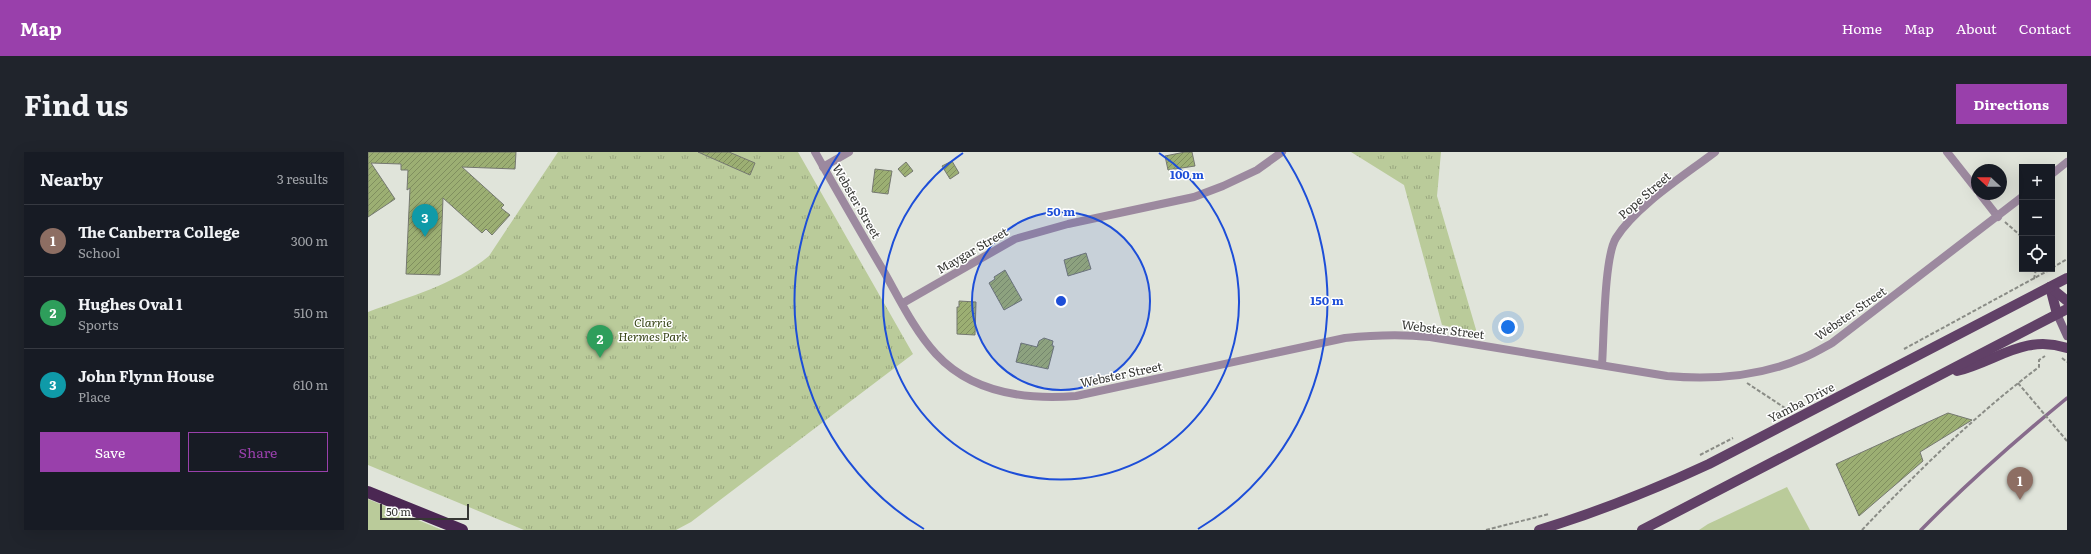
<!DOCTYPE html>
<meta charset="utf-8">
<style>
:root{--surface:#171b24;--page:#20242c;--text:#f1f3f6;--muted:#9ea1a6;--line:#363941;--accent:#9940ab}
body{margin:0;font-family:Literata,serif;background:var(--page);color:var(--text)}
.controls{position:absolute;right:12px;top:12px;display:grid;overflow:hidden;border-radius:0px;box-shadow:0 4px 16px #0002}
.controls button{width:36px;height:36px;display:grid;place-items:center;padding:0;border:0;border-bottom:1px solid var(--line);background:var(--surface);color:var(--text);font:20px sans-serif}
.compass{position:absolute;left:1603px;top:12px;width:36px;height:36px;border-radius:50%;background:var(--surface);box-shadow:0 4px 16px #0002;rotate:292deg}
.scale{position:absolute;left:12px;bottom:10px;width:89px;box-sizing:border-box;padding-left:4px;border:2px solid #363734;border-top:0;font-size:11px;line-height:14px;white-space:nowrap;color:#363734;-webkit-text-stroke:3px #fff;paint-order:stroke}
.you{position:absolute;left:1140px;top:175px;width:14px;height:14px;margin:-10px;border:3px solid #fff;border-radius:50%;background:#1a73e8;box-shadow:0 0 0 6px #1a73e833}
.badge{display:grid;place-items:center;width:26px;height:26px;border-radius:50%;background:var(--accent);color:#fff;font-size:13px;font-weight:700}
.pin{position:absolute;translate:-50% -33px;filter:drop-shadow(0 1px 2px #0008)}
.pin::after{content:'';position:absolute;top:21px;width:14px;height:12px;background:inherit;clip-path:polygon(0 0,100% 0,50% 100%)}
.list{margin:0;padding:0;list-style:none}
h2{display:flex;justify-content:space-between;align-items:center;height:52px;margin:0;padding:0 16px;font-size:17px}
h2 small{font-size:13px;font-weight:400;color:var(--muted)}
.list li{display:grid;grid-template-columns:26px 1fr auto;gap:12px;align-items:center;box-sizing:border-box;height:72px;padding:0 16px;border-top:1px solid var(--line)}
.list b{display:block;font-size:15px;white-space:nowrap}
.list p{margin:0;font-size:13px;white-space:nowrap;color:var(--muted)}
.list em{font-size:13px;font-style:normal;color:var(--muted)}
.actions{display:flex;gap:8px;padding:12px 16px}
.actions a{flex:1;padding:9px 0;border:1px solid var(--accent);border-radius:0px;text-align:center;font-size:14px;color:var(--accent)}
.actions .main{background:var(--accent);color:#fff}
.icon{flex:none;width:22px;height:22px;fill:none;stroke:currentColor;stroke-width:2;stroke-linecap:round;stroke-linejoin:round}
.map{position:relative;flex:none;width:1699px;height:378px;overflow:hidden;border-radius:0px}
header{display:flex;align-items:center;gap:24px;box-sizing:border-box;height:56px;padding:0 20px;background:var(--accent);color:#fff}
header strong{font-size:19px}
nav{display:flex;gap:22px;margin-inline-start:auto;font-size:14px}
.intro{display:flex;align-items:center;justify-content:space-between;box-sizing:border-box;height:96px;padding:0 24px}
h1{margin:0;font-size:28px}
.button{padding:10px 18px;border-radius:0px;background:var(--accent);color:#fff;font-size:14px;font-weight:700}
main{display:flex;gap:24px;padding:0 24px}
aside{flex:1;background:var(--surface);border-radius:0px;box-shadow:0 4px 16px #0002}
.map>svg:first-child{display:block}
.green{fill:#bacb9a}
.park{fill:url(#park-tufts)}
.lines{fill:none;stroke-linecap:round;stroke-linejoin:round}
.stream{stroke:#876b8c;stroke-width:3.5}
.building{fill:url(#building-hatch);stroke:#757870}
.path{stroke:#8a8c86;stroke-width:2;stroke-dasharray:4 2;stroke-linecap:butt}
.minor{stroke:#9c899f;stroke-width:8}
.tertiary{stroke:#9c899f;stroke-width:8}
.secondary{stroke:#795f7f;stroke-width:8}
.primary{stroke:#614167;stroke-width:10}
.motorway{stroke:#4b2753;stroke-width:12}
.ring{fill:none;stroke:#1d4ed8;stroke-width:2}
.labels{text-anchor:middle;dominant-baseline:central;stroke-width:3;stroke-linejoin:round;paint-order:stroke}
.street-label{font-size:12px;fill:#363734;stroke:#fff}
.park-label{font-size:12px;font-style:italic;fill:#374417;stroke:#fff}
.centre{fill:#1d4ed8;stroke:#fff;stroke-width:2}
.ring-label{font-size:12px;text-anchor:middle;font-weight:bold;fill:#1d4ed8;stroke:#fff;stroke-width:3;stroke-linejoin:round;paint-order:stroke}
</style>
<header>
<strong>Map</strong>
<nav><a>Home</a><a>Map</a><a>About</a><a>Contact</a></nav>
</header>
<div class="intro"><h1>Find us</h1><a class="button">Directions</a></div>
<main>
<aside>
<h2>Nearby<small>3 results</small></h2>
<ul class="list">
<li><span class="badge" style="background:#8d6e63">1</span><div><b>The Canberra College</b><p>School</p></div><em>300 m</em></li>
<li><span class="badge" style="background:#2e9e5b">2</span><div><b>Hughes Oval 1</b><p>Sports</p></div><em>510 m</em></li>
<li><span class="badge" style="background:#0f9aa8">3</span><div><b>John Flynn House</b><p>Place</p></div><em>610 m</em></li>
</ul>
<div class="actions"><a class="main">Save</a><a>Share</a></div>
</aside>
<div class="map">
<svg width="1699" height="378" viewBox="0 0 1699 378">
<defs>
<pattern id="park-tufts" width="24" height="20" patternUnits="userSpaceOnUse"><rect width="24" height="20" fill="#bacb9a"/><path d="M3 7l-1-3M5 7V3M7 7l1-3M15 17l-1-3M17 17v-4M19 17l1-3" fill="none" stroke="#98a67e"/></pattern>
<pattern id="building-hatch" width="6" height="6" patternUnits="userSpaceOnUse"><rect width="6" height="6" fill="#9caf73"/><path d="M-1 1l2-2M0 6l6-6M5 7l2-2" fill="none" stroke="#808f5f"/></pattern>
</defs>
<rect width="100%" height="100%" fill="#e0e4da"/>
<g class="green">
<polygon points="1419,335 1442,378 1331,378 1340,372"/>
<polygon points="0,347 74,378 0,378"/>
</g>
<g class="park">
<path d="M190 0H430L545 202 323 370 308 378H156L0 313V160C42 144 86 133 121 104Z"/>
<polygon points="983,0 1073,0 1069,44 1109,181 1074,173 1036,33"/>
</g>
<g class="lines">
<path class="stream" d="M1553 378C1599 331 1648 288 1699 246"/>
</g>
<g class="building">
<polygon points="0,0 148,0 147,17 94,15 136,53 133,56 142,63 124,83 118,77 114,81 75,46 72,123 38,122 42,36 39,38 40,18 33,18 33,12 3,11 27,47 0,65"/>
<polygon points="330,0 361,0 387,11 382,23"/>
<polygon points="817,0 824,0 827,14 800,18 797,4"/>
<polygon points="584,9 591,21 582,27 574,14"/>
<polygon points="538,10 545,19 537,25 530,17"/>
<polygon points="507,17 524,19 520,42 504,40"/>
<polygon points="718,101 723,117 700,124 696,108"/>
<polygon points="637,118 654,148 636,158 621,131 627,127 626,125"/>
<polygon points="591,149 608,150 607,183 589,182 589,155 591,155"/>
<polygon points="676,186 685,189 684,194 686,194 680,217 648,210 653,191 669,195 671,189"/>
<polygon points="1580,261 1604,268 1552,300 1555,309 1491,364 1468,312"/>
</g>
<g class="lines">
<g class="path">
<polyline points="1637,70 1654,85"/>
<polyline points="1684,116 1699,107"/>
<polyline points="1666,127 1668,117"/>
<polyline points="1536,197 1683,117"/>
<polyline points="1694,206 1699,210"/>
<polyline points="1379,231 1420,258"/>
<polyline points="1650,231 1699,289"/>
<polyline points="1332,303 1365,286"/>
<polyline points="1118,378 1181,362"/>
<path d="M1494 378C1549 320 1607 263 1671 215V208L1677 204"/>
</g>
<g class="minor">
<polyline points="1579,0 1609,38"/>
<polyline points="455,15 481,0"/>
<polyline points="1612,42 1630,65"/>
<polyline points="535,151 647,87 700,72 826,45 855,34 889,18 914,0"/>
<path d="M1234 213C1236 186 1236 105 1248 86 1268 54 1317 23 1347 0"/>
</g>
<g class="tertiary">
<path d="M447 0C469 39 492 79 515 118 531 146 546 178 568 202 604 241 658 248 708 244L977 186C1006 183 1033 182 1062 185L1299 224C1344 228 1393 224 1435 206 1445 202 1455 196 1464 191L1654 45"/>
<polyline points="1684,22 1699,10"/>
</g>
<polyline class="secondary" points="1689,162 1699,184"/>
<g class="primary">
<polyline points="1682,135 1689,162"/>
<polyline points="1682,135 1699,149"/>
<path d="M1589 219C1629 209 1656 182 1699 196"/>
<path d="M1171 378C1230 360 1285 338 1341 312L1699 126"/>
<polyline points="1274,378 1699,157"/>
</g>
<polyline class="motorway" points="0,340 94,378"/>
</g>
<circle cx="693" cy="149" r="89" fill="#1d4ed8" fill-opacity=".12"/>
<g class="ring">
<circle cx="693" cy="149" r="89"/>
<path d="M791 1A178 178 0 1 1 595 1"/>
<path d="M556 377A266 266 0 0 1 472 0M914 0A266 266 0 0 1 830 377"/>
</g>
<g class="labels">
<g class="street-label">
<text transform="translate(1276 43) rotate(-41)">Pope Street</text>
<text transform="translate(489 49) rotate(60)">Webster Street</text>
<text transform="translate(604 98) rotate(-30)">Maygar Street</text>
<text transform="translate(1482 161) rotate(-35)">Webster Street</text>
<text transform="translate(1075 177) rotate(7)">Webster Street</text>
<text transform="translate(753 222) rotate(-12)">Webster Street</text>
<text transform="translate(1433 250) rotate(-27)">Yamba Drive</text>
</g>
<g class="park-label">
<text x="285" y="170">Clarrie<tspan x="285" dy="14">Hermes Park</tspan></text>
</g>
</g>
<circle cx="693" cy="149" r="6" class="centre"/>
<g class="ring-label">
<text x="819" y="27">100 m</text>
<text x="693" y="64">50 m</text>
<text x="959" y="153">150 m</text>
</g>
</svg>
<div class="controls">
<button>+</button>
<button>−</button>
<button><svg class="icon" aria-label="locate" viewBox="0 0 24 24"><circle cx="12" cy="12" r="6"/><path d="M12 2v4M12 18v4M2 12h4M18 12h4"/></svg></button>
</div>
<svg class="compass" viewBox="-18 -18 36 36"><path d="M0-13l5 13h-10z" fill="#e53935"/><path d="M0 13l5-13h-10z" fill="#9ea1a6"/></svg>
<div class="scale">50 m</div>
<div class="you"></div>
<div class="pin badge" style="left:1652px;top:348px;background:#8d6e63">1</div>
<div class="pin badge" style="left:232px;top:206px;background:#2e9e5b">2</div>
<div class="pin badge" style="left:57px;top:85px;background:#0f9aa8">3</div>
</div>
</main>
